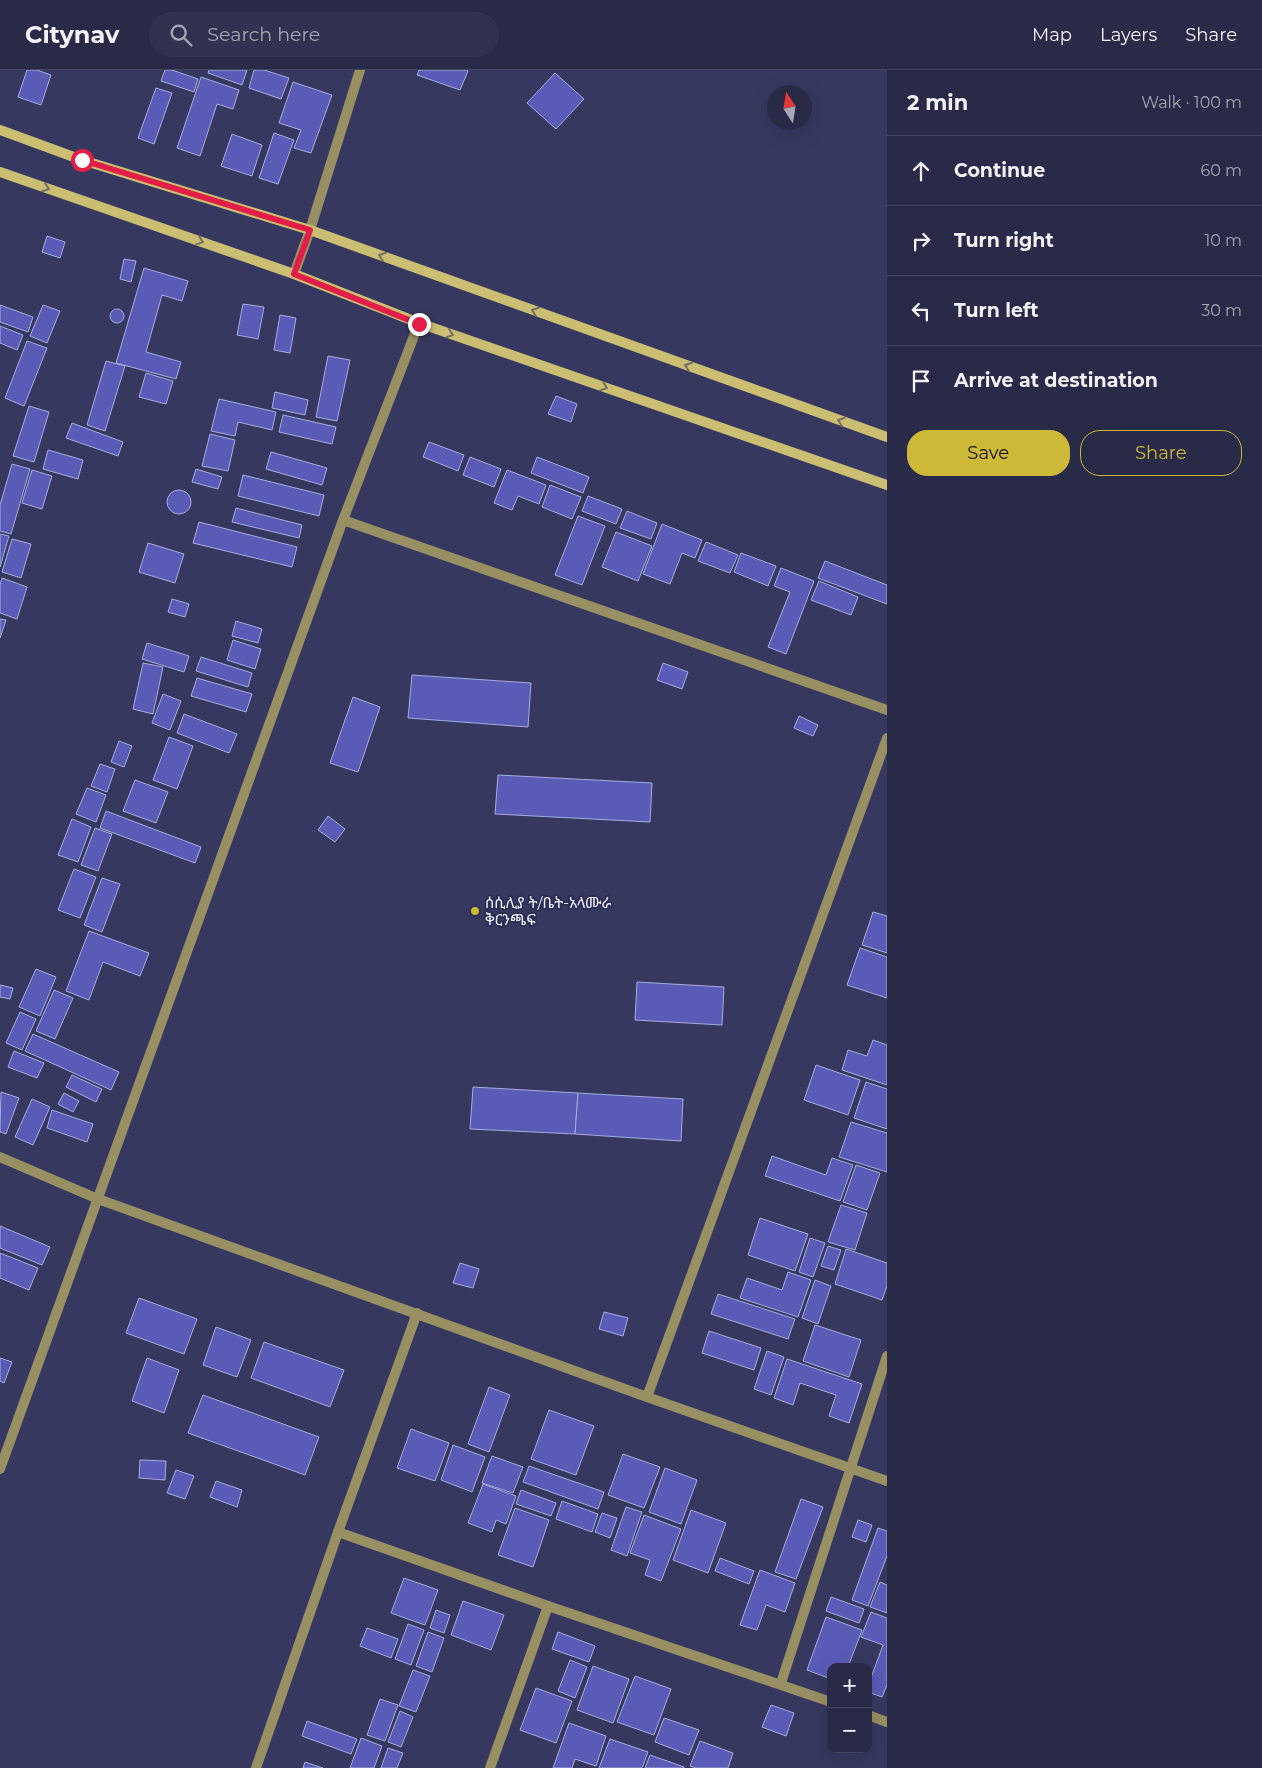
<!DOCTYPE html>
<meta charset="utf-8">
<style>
:root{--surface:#282a48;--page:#30324f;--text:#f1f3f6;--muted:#a5a7b4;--line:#444660;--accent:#ceb838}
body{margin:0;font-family:Montserrat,"Noto Sans Ethiopic",sans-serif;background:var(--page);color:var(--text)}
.controls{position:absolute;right:15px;bottom:15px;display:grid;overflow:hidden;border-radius:10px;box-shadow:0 5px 20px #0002}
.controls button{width:45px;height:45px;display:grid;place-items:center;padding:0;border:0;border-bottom:1px solid var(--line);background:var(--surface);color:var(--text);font:25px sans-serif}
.compass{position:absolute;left:767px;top:15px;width:45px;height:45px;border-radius:50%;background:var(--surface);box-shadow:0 5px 20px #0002;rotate:348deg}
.stop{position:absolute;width:15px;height:15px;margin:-11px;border:4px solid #e11d48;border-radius:50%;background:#fff}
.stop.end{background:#e11d48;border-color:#fff;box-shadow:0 1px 5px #0008}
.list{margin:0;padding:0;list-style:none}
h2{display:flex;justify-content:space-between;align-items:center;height:65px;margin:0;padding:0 20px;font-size:21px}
h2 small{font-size:16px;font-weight:400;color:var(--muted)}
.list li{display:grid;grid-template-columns:32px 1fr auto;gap:15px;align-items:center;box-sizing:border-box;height:70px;padding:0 20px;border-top:1px solid var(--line)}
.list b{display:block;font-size:19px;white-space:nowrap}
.list em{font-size:16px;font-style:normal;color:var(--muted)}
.actions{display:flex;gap:10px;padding:15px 20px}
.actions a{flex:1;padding:11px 0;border:1px solid var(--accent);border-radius:20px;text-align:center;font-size:18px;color:var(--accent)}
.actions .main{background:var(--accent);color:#111}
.icon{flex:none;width:28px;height:28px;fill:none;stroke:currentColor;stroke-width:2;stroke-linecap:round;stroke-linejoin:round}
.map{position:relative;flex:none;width:887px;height:1698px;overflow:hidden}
header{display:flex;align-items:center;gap:30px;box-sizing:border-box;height:70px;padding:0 25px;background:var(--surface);border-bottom:1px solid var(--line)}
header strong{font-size:24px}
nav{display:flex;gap:28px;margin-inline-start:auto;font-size:18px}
.search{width:350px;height:45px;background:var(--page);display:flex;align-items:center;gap:12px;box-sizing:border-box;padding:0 18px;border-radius:28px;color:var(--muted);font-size:19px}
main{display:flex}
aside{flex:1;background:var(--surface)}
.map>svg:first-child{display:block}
.building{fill:#595bb7;stroke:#a7addd}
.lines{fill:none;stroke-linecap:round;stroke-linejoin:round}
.minor{stroke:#989062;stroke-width:10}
.secondary{stroke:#cbbe73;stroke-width:10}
.oneway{stroke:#746f62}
.route{stroke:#e11d48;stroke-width:6}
.poi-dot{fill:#ceb838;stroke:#2c2e55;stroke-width:2}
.labels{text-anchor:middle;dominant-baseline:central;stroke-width:4;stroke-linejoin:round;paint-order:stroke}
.poi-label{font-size:15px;fill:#eff1fb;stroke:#2c2e55;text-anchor:start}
</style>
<header>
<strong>Citynav</strong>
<div class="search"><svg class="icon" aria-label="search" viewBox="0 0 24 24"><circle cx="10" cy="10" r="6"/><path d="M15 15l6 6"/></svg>Search here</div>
<nav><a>Map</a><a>Layers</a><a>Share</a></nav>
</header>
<main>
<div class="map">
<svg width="887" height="1698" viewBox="0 0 887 1698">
<rect width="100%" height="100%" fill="#363860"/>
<g class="building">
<polygon points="27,0 37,0 51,5 41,35 18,27"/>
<polygon points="165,0 172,0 198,9 194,22 161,11"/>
<polygon points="209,0 247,0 242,15 208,3"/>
<polygon points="254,0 264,0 289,8 281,29 249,18"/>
<polygon points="419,0 466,0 468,1 460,20 417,5"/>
<polygon points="555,3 584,29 556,59 527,33"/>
<polygon points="201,7 239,20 233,39 217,34 200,86 177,78"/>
<polygon points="293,12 332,25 311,83 294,78 301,60 279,53"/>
<polygon points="156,18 172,23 154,74 138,68"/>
<polygon points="274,63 294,70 278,114 259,108"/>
<polygon points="232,64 262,75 252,106 221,96"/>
<polygon points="47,166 65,172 60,188 42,182"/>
<polygon points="124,189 136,191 131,212 120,209"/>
<polygon points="144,198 188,211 182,231 162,225 146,282 181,292 176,309 116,293"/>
<polygon points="243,234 264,237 258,269 237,265"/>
<polygon points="0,235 33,247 28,262 0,252"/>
<polygon points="43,235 60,241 47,273 30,266"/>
<circle cx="117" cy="246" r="7"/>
<polygon points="280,245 296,248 290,283 274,280"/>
<polygon points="0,256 23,265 17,280 0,273"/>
<polygon points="27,271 47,278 24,336 5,328"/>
<polygon points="328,286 350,290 337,351 316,347"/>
<polygon points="106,291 125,296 105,361 87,355"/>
<polygon points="146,303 173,311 166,334 139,327"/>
<polygon points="275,322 308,330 305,345 272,338"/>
<polygon points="556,326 577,334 571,352 548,344"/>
<polygon points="219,329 276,342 272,360 238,352 235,366 211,361"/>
<polygon points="29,336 49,342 34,392 13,386"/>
<polygon points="283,345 336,357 332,374 279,362"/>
<polygon points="72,353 123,372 118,386 66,368"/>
<polygon points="210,364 235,370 228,401 202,396"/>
<polygon points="429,372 464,385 458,401 423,387"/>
<polygon points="48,380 83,390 78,409 43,399"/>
<polygon points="271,382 327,398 322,415 266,399"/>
<polygon points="470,387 501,399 494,417 463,405"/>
<polygon points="537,387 589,407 583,423 531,403"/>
<polygon points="12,394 30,399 11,464 0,461 0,435"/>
<polygon points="196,399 222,407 218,419 192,412"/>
<polygon points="32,400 52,406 42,439 22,433"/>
<polygon points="507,400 546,415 539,434 518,426 512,440 494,433"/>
<polygon points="243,405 324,425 319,446 238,426"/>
<polygon points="550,415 581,427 572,449 542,437"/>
<circle cx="179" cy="432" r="12"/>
<polygon points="588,426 622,439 616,454 582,441"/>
<polygon points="236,438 302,455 299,468 232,452"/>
<polygon points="627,441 657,453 651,469 620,458"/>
<polygon points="578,446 605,456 582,515 555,505"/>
<polygon points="199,452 297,477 292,497 193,473"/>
<polygon points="662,454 702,470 695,488 682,483 670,514 643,504"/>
<polygon points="616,462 652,476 638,511 602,497"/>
<polygon points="0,464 9,466 0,497"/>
<polygon points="12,469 31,474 21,508 2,502"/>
<polygon points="706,472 738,485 730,503 698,491"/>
<polygon points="148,473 184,484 175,513 139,502"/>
<polygon points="741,483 776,496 768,516 734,502"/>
<polygon points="825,491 887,515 887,534 818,508"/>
<polygon points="781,498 814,511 786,584 768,577 790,522 774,516"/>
<polygon points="2,508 27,517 17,549 0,543 0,515"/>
<polygon points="819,511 858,527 851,545 811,530"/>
<polygon points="172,529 189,534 185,547 168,542"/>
<polygon points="0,549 6,550 0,568"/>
<polygon points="236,551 262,559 258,573 232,566"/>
<polygon points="233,570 261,579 255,599 227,590"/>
<polygon points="147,573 189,586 184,602 142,589"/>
<polygon points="201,587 252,603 248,617 196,601"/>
<polygon points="143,593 163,597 153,644 133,639"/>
<polygon points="663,593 688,602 682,619 657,610"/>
<polygon points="412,605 531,613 528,657 408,648"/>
<polygon points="197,608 252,624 246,642 191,626"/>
<polygon points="163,624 181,631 170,660 152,653"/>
<polygon points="353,627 380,637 358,702 330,693"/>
<polygon points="184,644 237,664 229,683 177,663"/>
<polygon points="799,646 818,655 813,666 794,658"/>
<polygon points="169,667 193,676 177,719 153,710"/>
<polygon points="119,671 132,676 124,697 111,692"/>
<polygon points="100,694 115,699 107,722 91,716"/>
<polygon points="498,705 652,713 650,752 495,744"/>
<polygon points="135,710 168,722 156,753 123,741"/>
<polygon points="87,718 106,725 96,752 76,744"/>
<polygon points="106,741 201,777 195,793 100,758"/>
<polygon points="328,746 345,759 335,772 318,760"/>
<polygon points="72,749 91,757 78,792 58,785"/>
<polygon points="95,758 112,764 98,801 81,795"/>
<polygon points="74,799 96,807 80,848 58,840"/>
<polygon points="102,808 120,814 102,862 84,855"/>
<polygon points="873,842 887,846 887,883 862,875"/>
<polygon points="89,861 149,883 140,906 103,892 89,930 66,921"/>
<polygon points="860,878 887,887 887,928 847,915"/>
<polygon points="36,899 56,907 40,946 19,937"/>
<polygon points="637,912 724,917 722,955 635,950"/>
<polygon points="0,915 13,918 10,929 0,927"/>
<polygon points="54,920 73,928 55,969 36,961"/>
<polygon points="20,942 36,949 22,980 6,973"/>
<polygon points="33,964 119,1002 111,1020 25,981"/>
<polygon points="873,970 887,975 887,1015 842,1000 848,980 867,986"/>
<polygon points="14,981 44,993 37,1008 8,997"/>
<polygon points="816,995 860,1010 848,1045 804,1030"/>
<polygon points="72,1005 102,1019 96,1032 66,1017"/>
<polygon points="866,1012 887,1019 887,1059 854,1048"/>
<polygon points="473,1017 578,1023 575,1064 470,1059"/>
<polygon points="1,1022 19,1028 6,1064 0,1062"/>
<polygon points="64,1023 79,1031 73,1042 58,1034"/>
<polygon points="578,1023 683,1029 681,1071 575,1064"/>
<polygon points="32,1029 50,1037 33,1075 15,1067"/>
<polygon points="52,1040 93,1054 87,1072 47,1058"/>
<polygon points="851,1052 887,1063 887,1102 839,1087"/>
<polygon points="772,1086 826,1105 832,1088 853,1095 840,1131 765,1106"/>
<polygon points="856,1095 880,1103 867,1140 843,1132"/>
<polygon points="841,1135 867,1143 855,1180 828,1172"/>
<polygon points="760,1148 808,1164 795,1201 748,1185"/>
<polygon points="0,1156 50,1177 42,1195 0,1178"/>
<polygon points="810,1168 825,1173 813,1207 799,1202"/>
<polygon points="828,1176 841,1180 834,1200 821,1196"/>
<polygon points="846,1179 887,1193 887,1216 882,1230 835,1214"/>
<polygon points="0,1183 38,1198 29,1220 0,1208"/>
<polygon points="460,1193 479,1199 473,1218 453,1213"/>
<polygon points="788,1202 811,1210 798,1247 740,1228 747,1208 782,1220"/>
<polygon points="815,1210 831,1216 818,1254 802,1248"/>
<polygon points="718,1224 795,1249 788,1269 711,1244"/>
<polygon points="139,1228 197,1249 184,1284 126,1263"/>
<polygon points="604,1242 628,1248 623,1266 599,1259"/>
<polygon points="815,1255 861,1270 849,1307 803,1291"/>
<polygon points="216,1257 251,1270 237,1307 203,1295"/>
<polygon points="709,1261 761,1278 754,1300 702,1283"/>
<polygon points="264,1272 344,1300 330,1337 251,1308"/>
<polygon points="767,1281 784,1287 771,1325 754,1319"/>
<polygon points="0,1288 12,1292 4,1313 0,1311"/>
<polygon points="147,1288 179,1300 164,1343 132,1331"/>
<polygon points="787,1289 862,1314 849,1353 829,1346 836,1325 800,1313 793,1335 774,1328"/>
<polygon points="489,1317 510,1325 489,1382 468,1374"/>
<polygon points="203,1325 319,1367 305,1405 188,1363"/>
<polygon points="549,1340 594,1356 576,1405 531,1389"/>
<polygon points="411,1359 449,1373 435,1411 397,1398"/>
<polygon points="453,1375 485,1387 472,1422 441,1410"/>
<polygon points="623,1384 660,1397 644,1438 608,1425"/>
<polygon points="492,1386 523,1397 513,1423 482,1413"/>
<polygon points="140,1390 166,1391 165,1410 139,1408"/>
<polygon points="529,1396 604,1422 598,1439 523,1412"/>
<polygon points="665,1398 697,1410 681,1454 649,1442"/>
<polygon points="176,1400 194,1406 185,1429 167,1423"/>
<polygon points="216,1411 242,1420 237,1437 210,1427"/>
<polygon points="483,1414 516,1426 506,1454 496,1450 492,1462 468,1453"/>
<polygon points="521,1420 556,1433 551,1446 516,1434"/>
<polygon points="801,1429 823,1437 796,1509 775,1502"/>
<polygon points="562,1431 598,1444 592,1462 556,1449"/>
<polygon points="626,1437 642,1442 627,1486 611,1480"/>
<polygon points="515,1438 549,1450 533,1497 498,1485"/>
<polygon points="691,1440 726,1453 708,1503 673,1490"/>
<polygon points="602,1443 617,1448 610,1468 595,1462"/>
<polygon points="644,1445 681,1459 661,1511 645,1505 650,1490 630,1483"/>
<polygon points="858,1450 872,1455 866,1472 852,1467"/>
<polygon points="878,1458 887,1461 887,1486 868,1536 852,1530"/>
<polygon points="720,1488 754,1501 749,1514 715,1501"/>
<polygon points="760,1500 795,1513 785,1542 766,1535 757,1560 740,1555"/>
<polygon points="404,1508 438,1520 425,1555 391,1543"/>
<polygon points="880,1512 887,1515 887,1543 870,1537"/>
<polygon points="831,1527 864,1539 859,1553 826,1541"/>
<polygon points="463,1531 504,1545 491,1580 451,1565"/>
<polygon points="436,1540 450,1545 444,1563 430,1558"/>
<polygon points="871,1542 887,1548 887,1615 882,1627 868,1622 868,1616 883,1575 861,1567"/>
<polygon points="826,1547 862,1560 848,1597 831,1597 831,1609 807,1600"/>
<polygon points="408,1554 424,1560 411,1595 395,1589"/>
<polygon points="367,1558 398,1569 391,1588 360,1576"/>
<polygon points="428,1562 444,1568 432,1602 416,1596"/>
<polygon points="558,1562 595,1576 589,1592 552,1579"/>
<polygon points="570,1590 587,1597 575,1628 558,1621"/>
<polygon points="593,1596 629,1609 613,1653 577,1640"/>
<polygon points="413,1600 430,1606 416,1642 399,1636"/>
<polygon points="635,1606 671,1619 654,1665 617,1652"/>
<polygon points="536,1618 572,1631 556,1673 520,1660"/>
<polygon points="380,1629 398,1635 385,1671 367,1665"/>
<polygon points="771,1635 794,1643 786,1666 762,1657"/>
<polygon points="400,1641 413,1647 401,1677 388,1672"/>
<polygon points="664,1648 699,1660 689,1685 655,1672"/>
<polygon points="307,1651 357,1669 351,1684 302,1666"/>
<polygon points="569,1653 606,1666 596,1696 575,1689 572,1698 553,1698"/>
<polygon points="361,1668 382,1676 374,1698 350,1698"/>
<polygon points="610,1669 648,1682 642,1698 599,1698"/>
<polygon points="700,1671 733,1683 728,1698 696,1698 690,1696"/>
<polygon points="388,1678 403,1683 397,1698 381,1698"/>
<polygon points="650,1685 684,1697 684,1698 645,1698"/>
<polygon points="305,1692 323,1698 303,1698"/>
</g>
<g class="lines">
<g class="minor">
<polyline points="294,204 310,160 360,0"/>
<polyline points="343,450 887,640"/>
<polyline points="0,1087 98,1129 647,1327 887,1411"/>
<polyline points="647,1327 887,668"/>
<polyline points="0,1399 343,450 419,253"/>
<polyline points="338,1462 548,1536 831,1632"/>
<polyline points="781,1613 887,1286"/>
<polyline points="868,1645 887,1652"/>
<polyline points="256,1698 338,1462 417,1243"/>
<polyline points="490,1698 548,1536"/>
</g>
<g class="secondary">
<polyline points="0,60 82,90 310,160 887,367"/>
<polyline points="0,102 294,204 419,253 887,415"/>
</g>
</g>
<defs><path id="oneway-chevron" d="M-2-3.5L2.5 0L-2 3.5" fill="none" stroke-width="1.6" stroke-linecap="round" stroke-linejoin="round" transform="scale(1.25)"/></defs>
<g class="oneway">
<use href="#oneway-chevron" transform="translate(46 118) rotate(19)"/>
<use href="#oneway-chevron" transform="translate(200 171) rotate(19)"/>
<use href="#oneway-chevron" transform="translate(382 186) rotate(-160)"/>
<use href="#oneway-chevron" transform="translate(535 241) rotate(-160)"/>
<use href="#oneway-chevron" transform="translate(450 264) rotate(19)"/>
<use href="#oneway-chevron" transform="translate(688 296) rotate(-160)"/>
<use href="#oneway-chevron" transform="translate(604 317) rotate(19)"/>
<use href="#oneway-chevron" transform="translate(841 351) rotate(-160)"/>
</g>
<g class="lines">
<polyline class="route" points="82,90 310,160 294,204 419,254"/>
</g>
<circle class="poi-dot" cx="475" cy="841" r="5"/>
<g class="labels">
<g class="poi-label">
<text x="485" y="832">ሰሲሊያ ት/ቤት-አላሙራ<tspan x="485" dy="17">ቅርንጫፍ</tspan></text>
</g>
</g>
</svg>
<div class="controls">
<button>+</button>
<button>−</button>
</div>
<svg class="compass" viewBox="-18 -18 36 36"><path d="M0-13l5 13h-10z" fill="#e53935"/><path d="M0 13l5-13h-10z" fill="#a5a7b4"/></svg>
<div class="stop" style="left:82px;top:90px"></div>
<div class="stop end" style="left:419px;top:254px"></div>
</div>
<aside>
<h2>2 min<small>Walk · 100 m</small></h2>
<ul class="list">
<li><svg class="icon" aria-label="ahead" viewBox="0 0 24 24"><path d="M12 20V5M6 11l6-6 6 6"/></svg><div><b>Continue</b></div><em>60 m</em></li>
<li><svg class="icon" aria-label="right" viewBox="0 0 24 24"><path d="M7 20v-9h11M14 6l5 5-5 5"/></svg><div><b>Turn right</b></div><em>10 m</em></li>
<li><svg class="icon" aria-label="left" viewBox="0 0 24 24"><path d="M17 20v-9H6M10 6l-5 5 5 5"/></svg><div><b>Turn left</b></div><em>30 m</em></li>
<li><svg class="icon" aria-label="arrive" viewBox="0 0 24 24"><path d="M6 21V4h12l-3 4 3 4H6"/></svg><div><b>Arrive at destination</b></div></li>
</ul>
<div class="actions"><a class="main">Save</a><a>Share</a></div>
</aside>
</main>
